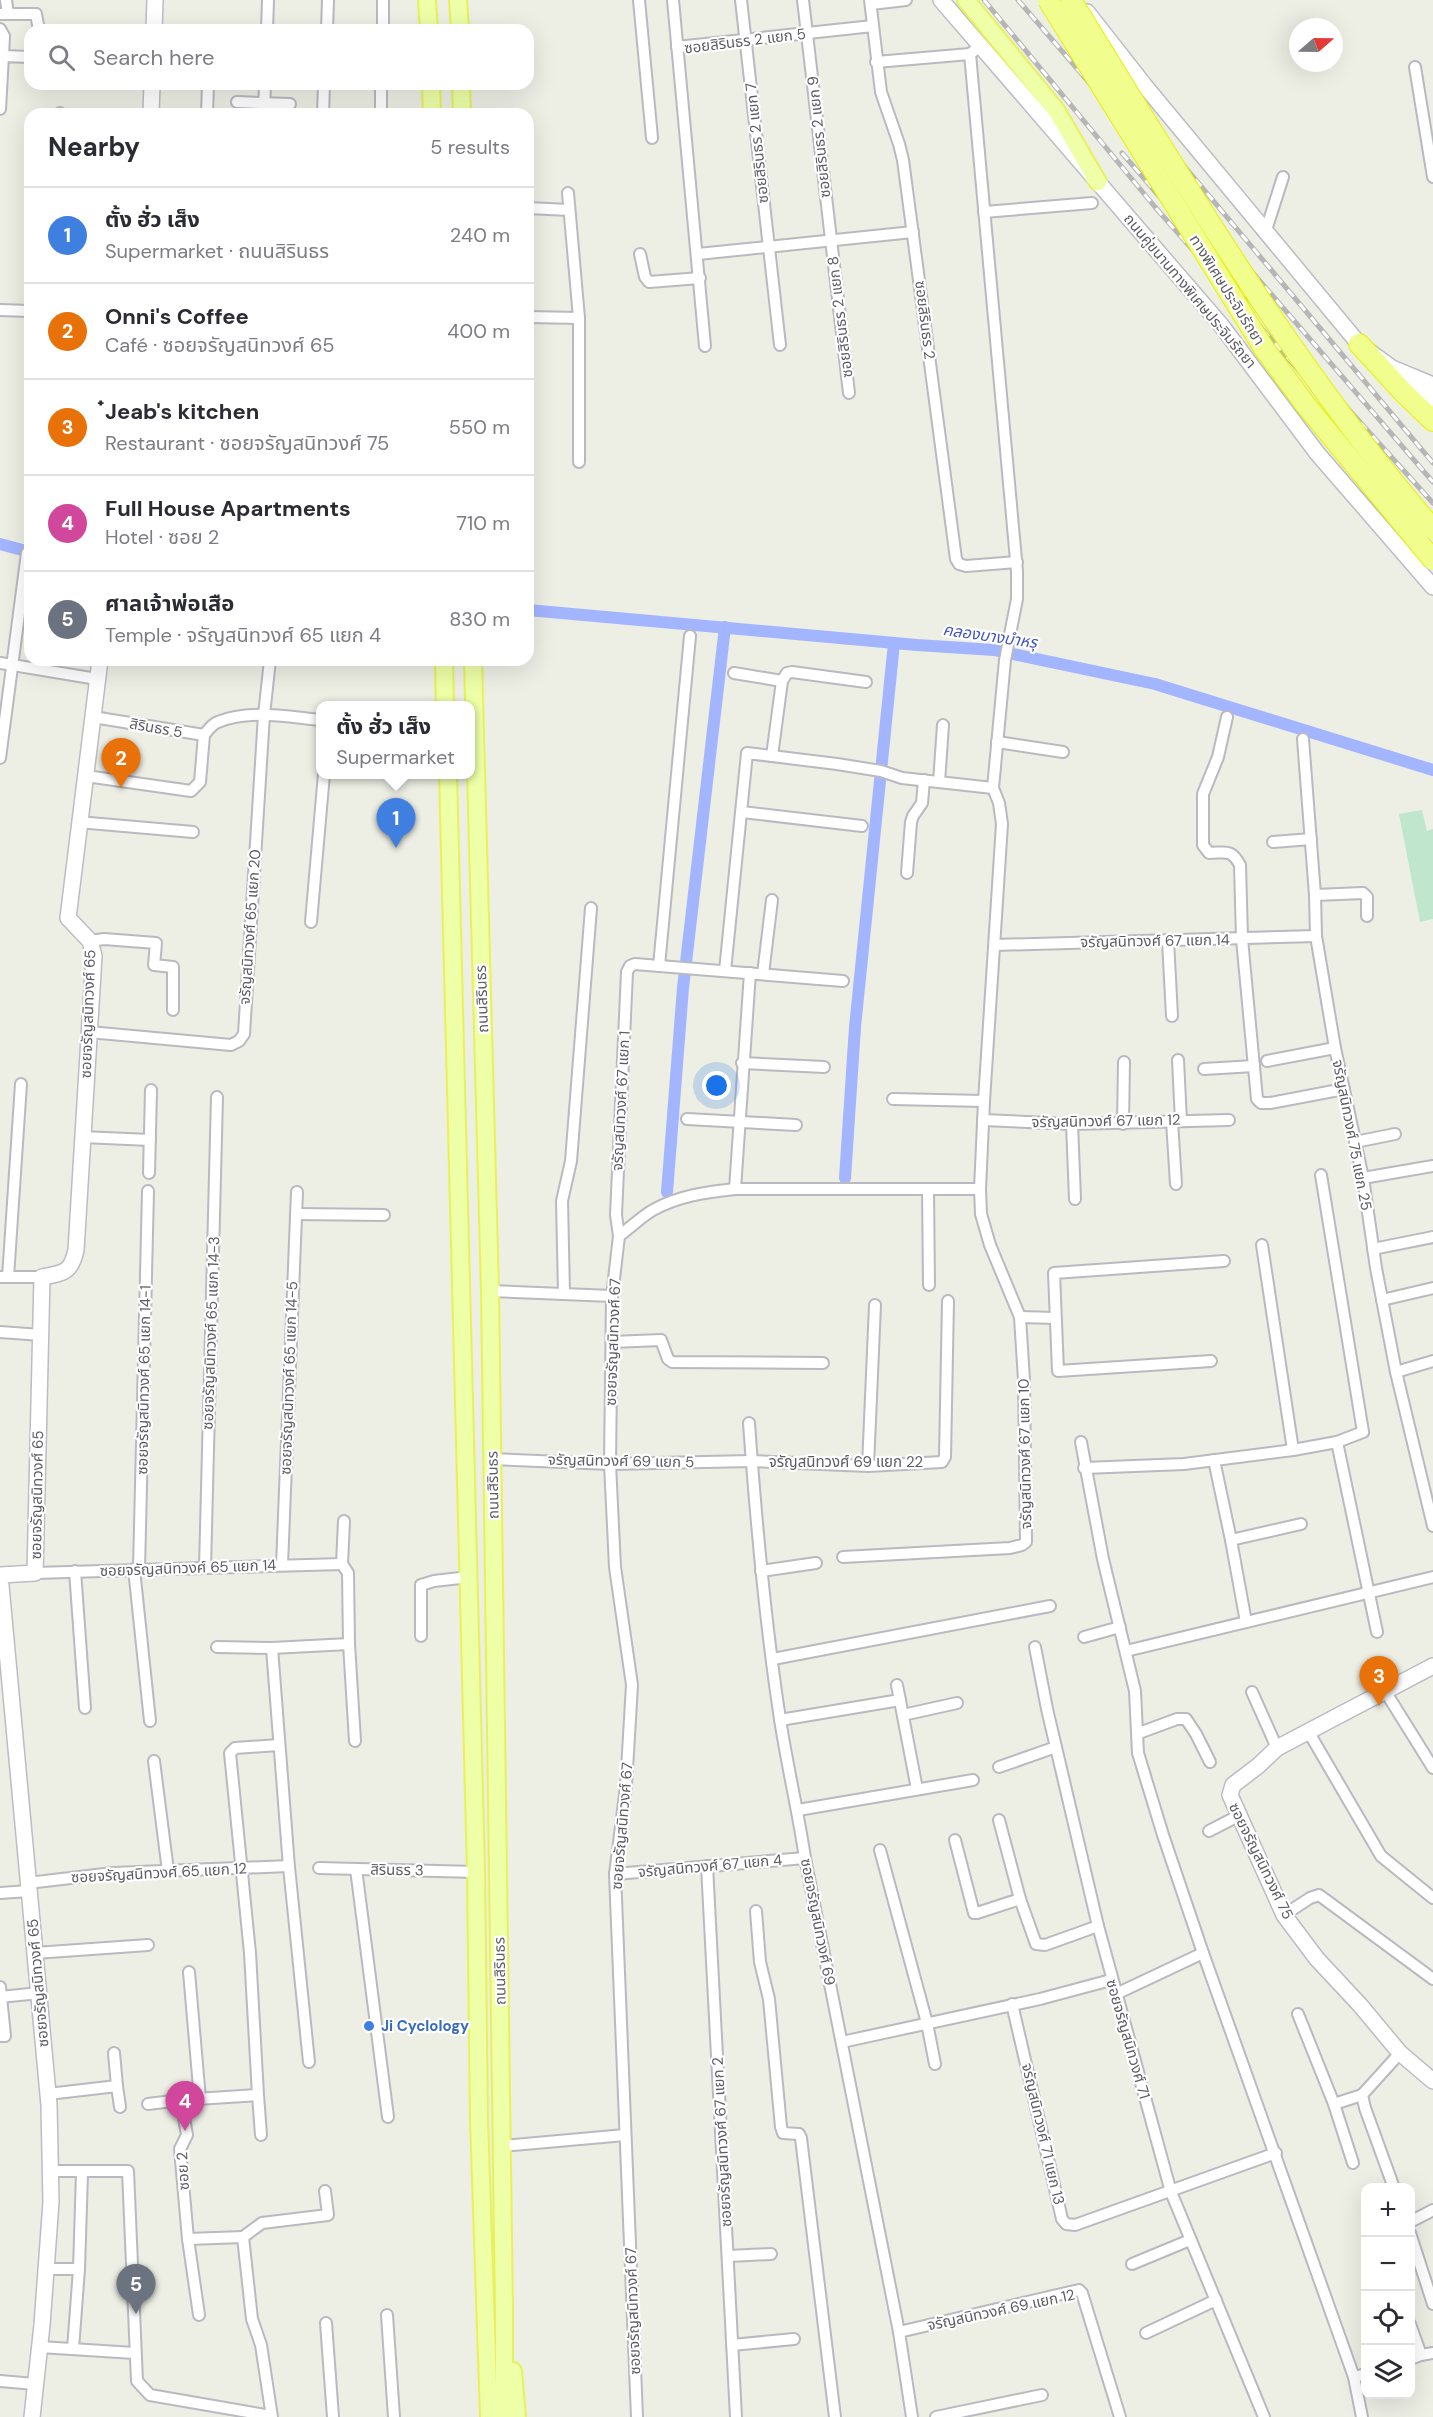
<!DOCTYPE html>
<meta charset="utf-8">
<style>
:root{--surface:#fff;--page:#f7f7f7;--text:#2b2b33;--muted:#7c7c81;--line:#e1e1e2;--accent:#815231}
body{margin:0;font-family:"DM Sans","Noto Sans Thai",sans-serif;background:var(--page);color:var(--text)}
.controls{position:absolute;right:18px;bottom:18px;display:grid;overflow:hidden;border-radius:12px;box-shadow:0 6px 24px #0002}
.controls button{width:54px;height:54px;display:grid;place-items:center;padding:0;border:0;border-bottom:2px solid var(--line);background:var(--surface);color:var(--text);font:30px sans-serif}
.compass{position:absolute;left:1289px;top:18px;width:54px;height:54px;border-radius:50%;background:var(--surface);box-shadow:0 6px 24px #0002;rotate:70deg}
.you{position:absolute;left:717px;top:1086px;width:21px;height:21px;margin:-15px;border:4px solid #fff;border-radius:50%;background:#1a73e8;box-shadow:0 0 0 9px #1a73e833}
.badge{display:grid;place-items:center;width:39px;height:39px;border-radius:50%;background:var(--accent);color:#fff;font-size:20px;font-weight:700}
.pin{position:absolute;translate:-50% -50px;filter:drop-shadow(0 2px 3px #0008)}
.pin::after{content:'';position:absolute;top:32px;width:21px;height:18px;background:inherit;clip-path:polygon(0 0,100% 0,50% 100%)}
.popup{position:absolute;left:316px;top:701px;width:159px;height:78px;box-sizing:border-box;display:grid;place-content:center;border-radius:12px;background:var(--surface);filter:drop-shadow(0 2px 4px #0005);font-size:20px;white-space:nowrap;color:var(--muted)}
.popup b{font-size:22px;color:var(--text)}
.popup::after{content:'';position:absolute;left:50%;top:100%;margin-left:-12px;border:12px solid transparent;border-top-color:var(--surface)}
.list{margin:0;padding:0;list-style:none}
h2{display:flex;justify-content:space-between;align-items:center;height:78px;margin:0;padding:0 24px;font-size:26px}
h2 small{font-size:20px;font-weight:400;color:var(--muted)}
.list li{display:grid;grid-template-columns:39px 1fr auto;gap:18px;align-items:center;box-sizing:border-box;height:96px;padding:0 24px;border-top:2px solid var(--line)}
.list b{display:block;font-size:22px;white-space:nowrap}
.list p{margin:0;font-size:20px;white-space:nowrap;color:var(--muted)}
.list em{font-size:20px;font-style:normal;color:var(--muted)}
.icon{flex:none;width:33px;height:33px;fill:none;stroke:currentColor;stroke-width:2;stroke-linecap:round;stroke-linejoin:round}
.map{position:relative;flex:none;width:1433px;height:2417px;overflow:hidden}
.search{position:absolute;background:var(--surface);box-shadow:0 6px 24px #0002;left:24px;top:24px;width:510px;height:66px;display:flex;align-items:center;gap:15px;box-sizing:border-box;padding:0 21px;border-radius:18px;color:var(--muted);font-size:22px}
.panel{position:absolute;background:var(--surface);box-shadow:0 6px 24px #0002;left:24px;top:108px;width:510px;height:558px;border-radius:18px}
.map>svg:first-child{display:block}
.green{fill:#c0e6ce}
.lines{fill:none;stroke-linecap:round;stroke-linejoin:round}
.canal{stroke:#a3b5ff;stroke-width:12}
.street-casing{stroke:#b9b9c0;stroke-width:14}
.secondary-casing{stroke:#bcbcc5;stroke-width:18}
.primary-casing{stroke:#e6f259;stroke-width:20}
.highway-casing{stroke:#e6f200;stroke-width:22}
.street{stroke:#fff;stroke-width:10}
.secondary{stroke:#fff;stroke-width:15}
.primary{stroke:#eeffa8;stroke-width:16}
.highway{stroke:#f1fd8c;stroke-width:20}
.rail-casing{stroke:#b6b6b7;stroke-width:5}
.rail{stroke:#fff;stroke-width:3;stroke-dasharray:9;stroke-linecap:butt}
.highway-bridge-casing{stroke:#e6f200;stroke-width:22;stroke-linecap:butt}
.highway-bridge{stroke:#f1fd8c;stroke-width:20}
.shop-dot{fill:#3f7fe0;stroke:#fff;stroke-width:2}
.labels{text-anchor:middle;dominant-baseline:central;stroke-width:4.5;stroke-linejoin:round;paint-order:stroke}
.street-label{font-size:15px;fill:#5c5c64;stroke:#fff}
.shop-label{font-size:15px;font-weight:bold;fill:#366cbe;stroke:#fff;text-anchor:start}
.water-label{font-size:16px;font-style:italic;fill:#4454c4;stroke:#fff}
</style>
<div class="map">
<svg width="1433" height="2417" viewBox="0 0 1433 2417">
<rect width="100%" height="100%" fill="#edeee4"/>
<polygon class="green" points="1422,810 1427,831 1433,829 1433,919 1420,922 1399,814"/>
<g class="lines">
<g class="canal">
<polyline points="0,544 30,552"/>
<polyline points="528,610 917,645 994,650 1155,684 1433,770"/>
<polyline points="845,1178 855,1027 894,643"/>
<polyline points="667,1192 683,988 725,627"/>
</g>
<g class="street-casing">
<g id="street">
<polyline points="6,0 8,14"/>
<polyline points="639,0 652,138"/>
<polyline points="673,0 705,346"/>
<polyline points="741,0 780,345"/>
<polyline points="803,0 849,393"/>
<polyline points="870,0 881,92 899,144 903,160 956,559 959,564 966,566 1017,562"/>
<polyline points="871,4 906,0"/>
<polyline points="0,14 36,14 39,30"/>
<polyline points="0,29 4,36 3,56"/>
<polyline points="267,30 268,0"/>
<polyline points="327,30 328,0"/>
<polyline points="383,30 383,0"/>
<polyline points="677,47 873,26"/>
<polyline points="876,62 970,54 975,50"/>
<polyline points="1415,67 1433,177"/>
<polyline points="237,102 290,104"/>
<polyline points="0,109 3,56 30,57"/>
<polyline points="60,114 60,113"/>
<polyline points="207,114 208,84"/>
<polyline points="264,114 265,84"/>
<polyline points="323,114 324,84"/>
<polyline points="381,114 381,84"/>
<polyline points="568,193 579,318 579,462"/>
<polyline points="528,208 569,210"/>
<polyline points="984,212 1092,203"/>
<polyline points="1266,230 1283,177"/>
<polyline points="640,254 645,277 649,282 700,278"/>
<polyline points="698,254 913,232"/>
<polyline points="0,310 30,311"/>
<polyline points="528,317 579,318"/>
<polyline points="0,663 97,679"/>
<polyline points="734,673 782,681"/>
<path d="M93 717 204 735C208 730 212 724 218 722 250 709 288 717 321 720"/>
<path d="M1227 717 1218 757 1203 794V845L1209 853C1225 853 1231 848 1240 865L1242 939 1257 1099 1261 1103H1270L1344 1089"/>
<polyline points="1303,739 1315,895 1316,936 1335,1048 1363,1178 1376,1268 1396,1372 1433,1526"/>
<polyline points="997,742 1063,752"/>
<polyline points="772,756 782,681 787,673 792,672 866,682"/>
<polyline points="0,758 27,553"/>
<polyline points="86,776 191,791 200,782 204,735"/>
<polyline points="939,782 943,725"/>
<polyline points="742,812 862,826"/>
<polyline points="78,822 193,832"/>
<polyline points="1273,842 1311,839"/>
<polyline points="907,873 911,822 913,816 922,803 924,780"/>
<polyline points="1315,895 1363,893 1367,897 1367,916"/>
<polyline points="311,922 324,774"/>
<polyline points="90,941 104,939 156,943 154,965 173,967 173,1010"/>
<polyline points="1168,941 1172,1016"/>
<polyline points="995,945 1316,936"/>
<polyline points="659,966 690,636"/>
<polyline points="725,971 747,753 837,764 881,771 902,778 993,788"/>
<polyline points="763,974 772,900"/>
<polyline points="89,1032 231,1045 239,1041 244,1034 264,715 270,660"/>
<polyline points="1178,1060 1181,1121"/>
<polyline points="1267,1061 1335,1048"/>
<polyline points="742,1063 824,1067"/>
<polyline points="1204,1069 1254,1066"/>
<polyline points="893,1099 984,1101"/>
<polyline points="687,1119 796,1125"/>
<polyline points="983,1120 1072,1124 1229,1120"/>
<polyline points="1172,1121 1176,1184"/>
<polyline points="1072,1124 1075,1199"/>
<polyline points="1123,1124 1124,1062"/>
<polyline points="82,1137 150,1140"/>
<polyline points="1355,1142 1395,1134"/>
<polyline points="149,1173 151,1090"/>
<polyline points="1363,1178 1433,1166"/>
<polyline points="735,1189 750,973"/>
<polyline points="928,1189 929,1285"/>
<polyline points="296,1214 384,1215"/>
<path d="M619 1236C630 1228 641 1217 653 1210 678 1196 706 1192 735 1189H980"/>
<polyline points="1262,1245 1293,1450"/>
<polyline points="1373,1249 1433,1237"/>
<polyline points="0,1277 42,1277"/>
<polyline points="8,1277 21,1084"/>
<polyline points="490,1291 612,1296"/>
<polyline points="564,1293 562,1201 571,1161 591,908"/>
<polyline points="1382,1300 1433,1288"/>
<polyline points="1020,1317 1055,1318"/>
<polyline points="0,1332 41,1335"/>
<polyline points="612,1342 661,1340 668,1359 672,1362 823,1363"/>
<polyline points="1211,1361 1058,1371 1054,1273 1224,1261"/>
<polyline points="1396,1372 1433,1361"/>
<path d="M749 1423C756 1522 765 1621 780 1719 787 1765 798 1811 805 1858L899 2332 912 2417"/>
<polyline points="1081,1442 1103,1559 1135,1691 1138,1753 1163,1835 1203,1953 1354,2377 1362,2417"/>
<polyline points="1337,1442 1377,1632"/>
<polyline points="492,1459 610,1464 751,1461 868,1466 942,1462 945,1457 948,1301"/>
<polyline points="1214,1460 1231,1540 1246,1622"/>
<polyline points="868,1466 875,1305"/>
<polyline points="1084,1468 1184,1464 1293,1450 1337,1442 1363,1432 1321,1175"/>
<polyline points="1231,1540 1301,1524"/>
<polyline points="843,1557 1010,1548 1022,1545 1026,1542 1024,1380 1020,1317 990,1245 981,1214 980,1189 984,1101 1002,824 999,803 993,788 1005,660 1017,599 1017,571 970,54"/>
<polyline points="342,1564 348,1573 349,1644 355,1741"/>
<polyline points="342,1564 344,1521"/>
<polyline points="282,1565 297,1192"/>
<polyline points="205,1568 217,1097"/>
<polyline points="134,1569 150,1721"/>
<polyline points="139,1569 148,1191"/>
<polyline points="75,1571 85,1708"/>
<polyline points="761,1571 816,1563"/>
<polyline points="35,1573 342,1564"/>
<polyline points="421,1636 421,1585 434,1581 469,1577"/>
<polyline points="1084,1637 1120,1627"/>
<polyline points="217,1647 272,1648 349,1644"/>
<polyline points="1035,1647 1047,1709 1098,1926 1171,2192 1264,2417"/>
<polyline points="272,1648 289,1867 309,2062"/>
<polyline points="1126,1651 1433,1577"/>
<polyline points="773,1659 1050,1606"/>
<polyline points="897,1685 917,1789"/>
<polyline points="1385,1691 1433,1768"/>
<polyline points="1252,1692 1277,1748"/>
<polyline points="903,1715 957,1703"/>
<polyline points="780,1720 900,1700"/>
<polyline points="1308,1731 1381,1856 1433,1898"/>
<polyline points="1139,1733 1177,1719 1186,1719 1196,1734 1210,1762"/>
<polyline points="154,1761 168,1871"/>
<polyline points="999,1767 1056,1747"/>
<polyline points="798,1810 973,1780"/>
<polyline points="999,1820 1020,1899 1036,1944 1045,1945 1098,1926"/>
<polyline points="1209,1831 1238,1816"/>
<polyline points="955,1840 974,1913 977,1913 1020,1899"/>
<polyline points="880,1850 927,2023 935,2064"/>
<polyline points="707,1866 736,2417"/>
<polyline points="319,1868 476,1872"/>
<polyline points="356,1869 388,2117"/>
<polyline points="615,1874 805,1858"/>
<polyline points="28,1883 113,1873 289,1866"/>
<polyline points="0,1893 29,1891"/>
<polyline points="756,1911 760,1962 769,1999 781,2127 783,2133 799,2134 801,2138 835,2417"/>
<polyline points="1284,1915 1310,1898 1319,1895 1433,1979"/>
<polyline points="35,1953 148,1945"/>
<polyline points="189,1972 200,2099"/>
<polyline points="0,1987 5,2036 0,2036"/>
<polyline points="1116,1994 1203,1953"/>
<polyline points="0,1997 39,1993"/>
<polyline points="1012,2004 1062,2219 1066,2224 1075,2225 1276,2153"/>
<polyline points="1298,2014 1334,2104 1353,2163"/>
<polyline points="842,2042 1040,1999 1111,1980"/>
<polyline points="114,2053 117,2086"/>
<polyline points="48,2094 117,2086 120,2107"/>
<polyline points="258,2095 261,2135"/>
<polyline points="148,2104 181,2100"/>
<polyline points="1334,2104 1362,2095"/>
<polyline points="502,2146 625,2135"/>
<polyline points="51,2171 128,2171 137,2381 150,2395 271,2416"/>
<polyline points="1394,2188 1365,2108 1362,2095 1400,2053"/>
<polyline points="1410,2222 1433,2210"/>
<polyline points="1410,2233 1433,2304"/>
<polyline points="243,2237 262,2223 328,2215 325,2191"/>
<polyline points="188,2239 199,2315"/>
<polyline points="728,2256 771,2254"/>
<polyline points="1132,2264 1190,2240"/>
<polyline points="46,2269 79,2269"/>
<polyline points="387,2315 394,2417"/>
<polyline points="326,2323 333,2417"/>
<polyline points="1410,2324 1421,2355 1410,2359"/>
<polyline points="899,2332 1079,2290 1082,2293 1120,2417"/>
<polyline points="1146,2333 1216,2300"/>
<polyline points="732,2345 794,2339"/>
<polyline points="40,2347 134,2353"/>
<polyline points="73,2349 79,2269 82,2173"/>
<polyline points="1421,2355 1433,2353"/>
<polyline points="1354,2377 1366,2374"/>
<polyline points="0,2381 35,2384"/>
<polyline points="272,2417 261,2345 252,2319 243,2237 188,2239 180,2149 187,2135 181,2100 258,2095 250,1953 230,1753 235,1748 279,1745"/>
<polyline points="637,2417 615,1874 626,1786 632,1685 615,1567 610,1464 612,1296 619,1236 616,1215 627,972 630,966 635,964 843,981"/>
<polyline points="936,2417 1042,2395"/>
</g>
</g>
<g class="secondary-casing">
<g id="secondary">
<polyline points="941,0 1221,325 1317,453 1433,587"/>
<polyline points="1087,12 1145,86 1359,344 1392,368 1433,385"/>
<polyline points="154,30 155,0"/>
<polyline points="151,114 152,84"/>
<polyline points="1403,378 1433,401"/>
<polyline points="1433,1666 1277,1748 1258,1766 1233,1785 1230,1795 1284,1915 1317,1959 1360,2005 1400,2053 1433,2081"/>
<path d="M32 2417 42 2325 51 2202 49 2105 0 1575 35 1573 42 1277C64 1273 71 1273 76 1250L94 956 90 941 68 918 100 660"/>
</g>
</g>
<g class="primary-casing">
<g id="primary">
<polyline points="427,0 429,30"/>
<polyline points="458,0 460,30"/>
<polyline points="966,0 1056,110 1098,182"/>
<polyline points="431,84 432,114"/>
<polyline points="461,84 462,114"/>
<polyline points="444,660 445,706"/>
<polyline points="473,660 490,1291 504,2311 504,2417"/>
<polyline points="448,774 476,1872 479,2120 489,2417"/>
<polyline points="513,2371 517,2417"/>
</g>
</g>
<g class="highway-casing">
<polyline id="highway" points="1359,344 1403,392 1433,421"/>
</g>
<use href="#street" class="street"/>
<use href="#secondary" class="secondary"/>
<use href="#primary" class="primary"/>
<use href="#highway" class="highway"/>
<g class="rail-casing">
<g id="rail">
<polyline points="984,0 1155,207 1302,374 1433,517"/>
<polyline points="1018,0 1433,482"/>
<polyline points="1045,0 1433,463"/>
<polyline points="1122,153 1221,268 1433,503"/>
</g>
</g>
<use href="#rail" class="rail"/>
<g class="highway-bridge-casing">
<g id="highway-bridge">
<polyline points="1048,0 1263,347 1305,404 1433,560"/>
<path d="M1071 0C1184 182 1293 367 1433 529"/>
</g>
</g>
<use href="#highway-bridge" class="highway-bridge"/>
</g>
<circle class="shop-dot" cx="369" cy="2026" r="6"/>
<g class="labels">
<g class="street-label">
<text transform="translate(745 41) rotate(-7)">ซอยสิรินธร 2 แยก 5</text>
<text transform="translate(819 137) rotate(-96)">ซอยสิรินธร 2 แยก 9</text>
<text transform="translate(757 143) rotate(-96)">ซอยสิรินธร 2 แยก 7</text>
<text transform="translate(1227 290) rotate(58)">ทางพิเศษประจิมรัถยา</text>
<text transform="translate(1190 291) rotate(50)">ถนนคู่ขนานทางพิเศษประจิมรัถยา</text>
<text transform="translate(840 317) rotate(-97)">ซอยสิรินธร 2 แยก 8</text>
<text transform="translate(925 320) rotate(83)">ซอยสิรินธร 2</text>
<text transform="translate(156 728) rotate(10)">สิรินธร 5</text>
<text transform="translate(250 927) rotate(-86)">จรัญสนิทวงศ์ 65 แยก 20</text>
<text transform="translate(1155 941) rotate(-1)">จรัญสนิทวงศ์ 67 แยก 14</text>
<text transform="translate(482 999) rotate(-92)">ถนนสิรินธร</text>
<text transform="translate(88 1014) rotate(-88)">ซอยจรัญสนิทวงศ์ 65</text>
<text transform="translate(621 1101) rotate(-87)">จรัญสนิทวงศ์ 67 แยก 1</text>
<text transform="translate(1106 1121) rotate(-1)">จรัญสนิทวงศ์ 67 แยก 12</text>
<text transform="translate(1352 1135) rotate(79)">จรัญสนิทวงศ์ 75 แยก 25</text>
<text transform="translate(211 1333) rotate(-88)">ซอยจรัญสนิทวงศ์ 65 แยก 14-3</text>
<text transform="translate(613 1342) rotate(-88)">ซอยจรัญสนิทวงศ์ 67</text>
<text transform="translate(289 1378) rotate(-88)">ซอยจรัญสนิทวงศ์ 65 แยก 14-5</text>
<text transform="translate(144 1380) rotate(-89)">ซอยจรัญสนิทวงศ์ 65 แยก 14-1</text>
<text transform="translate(1025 1454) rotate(-91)">จรัญสนิทวงศ์ 67 แยก 10</text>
<text transform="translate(621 1461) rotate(1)">จรัญสนิทวงศ์ 69 แยก 5</text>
<text x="846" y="1462">จรัญสนิทวงศ์ 69 แยก 22</text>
<text transform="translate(493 1485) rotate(-91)">ถนนสิรินธร</text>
<text transform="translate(37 1495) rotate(-89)">ซอยจรัญสนิทวงศ์ 65</text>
<text transform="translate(188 1568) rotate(-2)">ซอยจรัญสนิทวงศ์ 65 แยก 14</text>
<text transform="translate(622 1826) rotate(-85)">ซอยจรัญสนิทวงศ์ 67</text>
<text transform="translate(1261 1861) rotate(64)">ซอยจรัญสนิทวงศ์ 75</text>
<text transform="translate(710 1866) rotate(-5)">จรัญสนิทวงศ์ 67 แยก 4</text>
<text transform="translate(397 1870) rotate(1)">สิรินธร 3</text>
<text transform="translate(159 1873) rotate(-3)">ซอยจรัญสนิทวงศ์ 65 แยก 12</text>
<text transform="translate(818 1922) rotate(79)">ซอยจรัญสนิทวงศ์ 69</text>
<text transform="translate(500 1971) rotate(-91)">ถนนสิรินธร</text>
<text transform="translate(38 1983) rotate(-95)">ซอยจรัญสนิทวงศ์ 65</text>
<text transform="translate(1128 2039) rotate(74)">ซอยจรัญสนิทวงศ์ 71</text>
<text transform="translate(1043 2134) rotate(77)">จรัญสนิทวงศ์ 71 แยก 13</text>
<text transform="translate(722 2142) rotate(-93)">ซอยจรัญสนิทวงศ์ 67 แยก 2</text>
<text transform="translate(183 2171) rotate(-93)">ซอย 2</text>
<text transform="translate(1001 2310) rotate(-12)">จรัญสนิทวงศ์ 69 แยก 12</text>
<text transform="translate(633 2311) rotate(-92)">ซอยจรัญสนิทวงศ์ 67</text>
</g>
<g class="shop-label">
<text x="381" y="2026">Ji Cyclology</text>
</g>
<g class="water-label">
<text transform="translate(990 636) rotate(8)">คลองบางบำหรุ</text>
</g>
</g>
</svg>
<div class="controls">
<button>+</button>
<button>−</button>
<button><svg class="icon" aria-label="locate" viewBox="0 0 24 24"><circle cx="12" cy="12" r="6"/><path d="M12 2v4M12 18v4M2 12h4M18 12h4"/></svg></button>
<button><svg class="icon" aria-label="layers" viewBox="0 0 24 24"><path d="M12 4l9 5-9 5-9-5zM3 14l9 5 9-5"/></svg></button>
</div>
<svg class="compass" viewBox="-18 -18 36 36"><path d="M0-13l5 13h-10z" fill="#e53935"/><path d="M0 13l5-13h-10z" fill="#7c7c81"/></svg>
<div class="you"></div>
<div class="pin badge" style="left:396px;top:848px;background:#3f7fe0">1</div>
<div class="popup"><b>ตั้ง ฮั่ว เส็ง</b>Supermarket</div>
<div class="pin badge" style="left:121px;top:788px;background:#e8710a">2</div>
<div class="pin badge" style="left:1379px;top:1706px;background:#e8710a">3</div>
<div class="pin badge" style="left:185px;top:2131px;background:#d1479c">4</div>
<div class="pin badge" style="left:136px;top:2314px;background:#6b7280">5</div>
<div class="search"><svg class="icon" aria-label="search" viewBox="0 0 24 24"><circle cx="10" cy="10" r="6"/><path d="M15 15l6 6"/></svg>Search here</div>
<section class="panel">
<h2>Nearby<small>5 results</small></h2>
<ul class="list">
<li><span class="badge" style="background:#3f7fe0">1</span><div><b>ตั้ง ฮั่ว เส็ง</b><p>Supermarket · ถนนสิรินธร</p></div><em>240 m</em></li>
<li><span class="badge" style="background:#e8710a">2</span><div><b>Onni's Coffee</b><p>Café · ซอยจรัญสนิทวงศ์ 65</p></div><em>400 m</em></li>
<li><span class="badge" style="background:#e8710a">3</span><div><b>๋Jeab's kitchen</b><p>Restaurant · ซอยจรัญสนิทวงศ์ 75</p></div><em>550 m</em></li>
<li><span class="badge" style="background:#d1479c">4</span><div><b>Full House Apartments</b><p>Hotel · ซอย 2</p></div><em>710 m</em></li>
<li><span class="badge" style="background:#6b7280">5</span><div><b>ศาลเจ้าพ่อเสือ</b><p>Temple · จรัญสนิทวงศ์ 65 แยก 4</p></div><em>830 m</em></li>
</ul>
</section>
</div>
